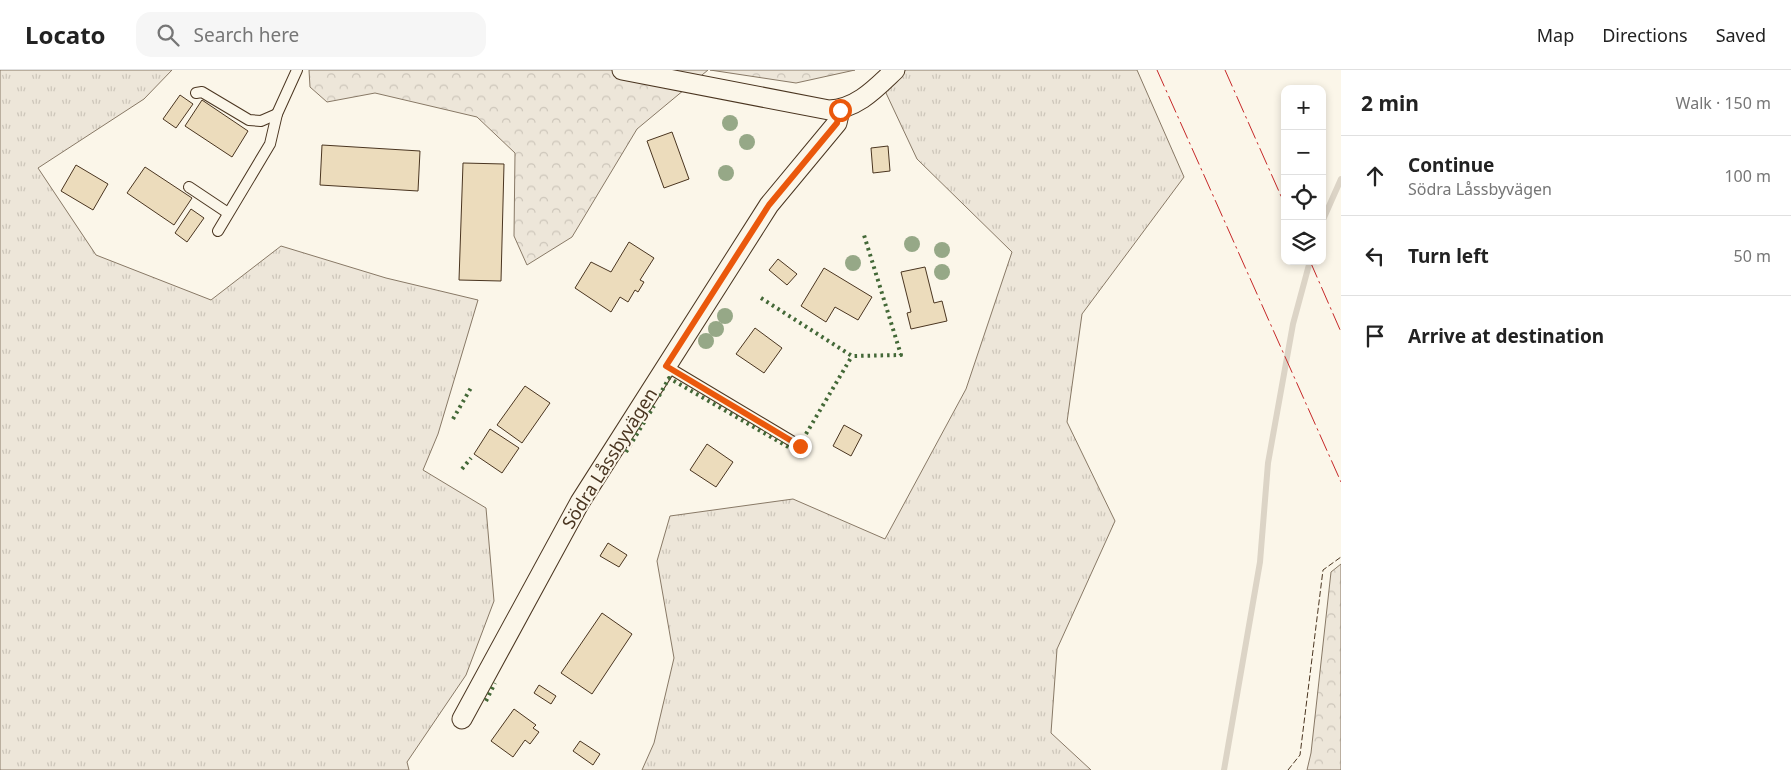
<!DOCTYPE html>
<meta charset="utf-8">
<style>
:root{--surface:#fff;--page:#f6f6f6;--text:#222;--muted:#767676;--line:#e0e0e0}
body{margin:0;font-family:"Noto Sans",sans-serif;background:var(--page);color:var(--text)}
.controls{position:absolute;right:15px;top:15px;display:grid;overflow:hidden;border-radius:10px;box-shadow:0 2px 8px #0003}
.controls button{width:45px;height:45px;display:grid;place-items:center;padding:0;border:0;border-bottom:1px solid var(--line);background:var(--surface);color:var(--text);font:25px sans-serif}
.stop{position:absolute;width:15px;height:15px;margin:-11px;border:4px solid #ea580c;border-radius:50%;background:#fff}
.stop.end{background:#ea580c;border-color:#fff;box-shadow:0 1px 5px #0008}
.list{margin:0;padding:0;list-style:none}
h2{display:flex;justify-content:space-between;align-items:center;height:65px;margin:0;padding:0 20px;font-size:21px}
h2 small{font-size:16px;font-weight:400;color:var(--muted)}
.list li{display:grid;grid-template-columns:32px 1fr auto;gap:15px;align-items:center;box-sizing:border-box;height:80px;padding:0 20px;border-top:1px solid var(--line)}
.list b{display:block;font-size:19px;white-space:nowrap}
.list p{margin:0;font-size:16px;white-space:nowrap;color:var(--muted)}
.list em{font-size:16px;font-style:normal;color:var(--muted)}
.icon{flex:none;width:28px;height:28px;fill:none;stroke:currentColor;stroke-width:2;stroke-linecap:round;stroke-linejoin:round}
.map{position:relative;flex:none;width:1341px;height:700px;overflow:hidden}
header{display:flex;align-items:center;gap:30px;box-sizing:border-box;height:70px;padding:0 25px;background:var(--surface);border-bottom:1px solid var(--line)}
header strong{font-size:24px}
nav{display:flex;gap:28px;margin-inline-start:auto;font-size:18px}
.search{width:350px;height:45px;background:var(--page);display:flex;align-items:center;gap:12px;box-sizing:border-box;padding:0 18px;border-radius:15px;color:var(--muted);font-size:19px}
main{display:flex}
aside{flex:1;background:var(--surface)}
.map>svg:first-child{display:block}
.grass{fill:url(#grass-tufts);stroke:#887966}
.forest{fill:url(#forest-crowns);stroke:#887966}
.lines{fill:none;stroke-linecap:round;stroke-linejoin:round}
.stream{stroke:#dcd4c6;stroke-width:6}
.building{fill:#ecdcbc;stroke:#4a3520}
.service-casing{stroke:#4a3520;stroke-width:12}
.minor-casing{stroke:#4a3520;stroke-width:21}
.service{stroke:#fbf6e9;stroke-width:10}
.minor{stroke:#fbf6e9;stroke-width:19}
.hedge{stroke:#436837;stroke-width:4;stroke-dasharray:2.5 4;stroke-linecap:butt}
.fence{stroke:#4a3520;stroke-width:1;stroke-dasharray:6 2.5;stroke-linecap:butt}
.power{stroke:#c62828;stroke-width:1;stroke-dasharray:18 4 2.5 4;stroke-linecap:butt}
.tree{fill:#96a887}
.route{stroke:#ea580c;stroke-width:6}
.labels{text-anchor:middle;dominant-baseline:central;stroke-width:4;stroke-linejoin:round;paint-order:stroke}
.street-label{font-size:18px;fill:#4a3520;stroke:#fbf6e9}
</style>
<header>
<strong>Locato</strong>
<div class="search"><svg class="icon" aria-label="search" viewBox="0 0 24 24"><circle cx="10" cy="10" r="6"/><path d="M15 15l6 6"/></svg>Search here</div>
<nav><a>Map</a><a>Directions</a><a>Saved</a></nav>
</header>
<main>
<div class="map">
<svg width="1341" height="700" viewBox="0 0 1341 700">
<defs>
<pattern id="grass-tufts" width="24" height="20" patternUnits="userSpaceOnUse" patternTransform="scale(1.25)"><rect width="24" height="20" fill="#ede6d9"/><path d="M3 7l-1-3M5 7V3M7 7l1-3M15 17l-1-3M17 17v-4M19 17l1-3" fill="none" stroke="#cdc6ba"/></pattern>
<pattern id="forest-crowns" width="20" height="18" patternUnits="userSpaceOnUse" patternTransform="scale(1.25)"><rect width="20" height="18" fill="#ede6d9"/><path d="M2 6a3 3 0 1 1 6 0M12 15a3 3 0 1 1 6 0" fill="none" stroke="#cdc6ba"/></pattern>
</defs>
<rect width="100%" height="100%" fill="#fbf6e9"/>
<g class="grass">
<polygon points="0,0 172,0 144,29 38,98 96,185 211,230 281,176 386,208 478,230 438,364 423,400 486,438 494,531 466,605 407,692 409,700 0,700"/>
<polygon points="886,0 1137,0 1184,107 1082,244 1067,352 1115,451 1057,579 1051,663 1091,700 642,700 654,673 674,588 657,491 670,446 793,429 885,469 966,319 1012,182 917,89 886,23"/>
</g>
<g class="forest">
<polygon points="309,0 708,0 637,59 572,167 527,195 514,166 515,83 477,47 375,23 327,32 310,17"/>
<polygon points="710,0 855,0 796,13"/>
<polygon points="1341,494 1341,700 1307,700 1311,683 1331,502"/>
</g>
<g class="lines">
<g class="stream">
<polyline points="1322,152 1341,109"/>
<polyline points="1224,700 1260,492 1268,393 1293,254 1310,191"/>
</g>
</g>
<g class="building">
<polygon points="180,25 193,34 176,58 163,49"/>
<polygon points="202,30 248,61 232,87 185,56"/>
<polygon points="672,62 689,109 664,118 647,71"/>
<polygon points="322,75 420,81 418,121 320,115"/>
<polygon points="888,76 890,101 873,103 871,78"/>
<polygon points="463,93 504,94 501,211 459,210"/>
<polygon points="76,95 108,114 93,140 61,121"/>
<polygon points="145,97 192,128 174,155 127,123"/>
<polygon points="191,139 204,148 187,172 175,163"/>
<polygon points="629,172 654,188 640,210 644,212 638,222 635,220 628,232 620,227 611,242 575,218 591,192 611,202"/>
<polygon points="778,189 797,204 787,215 769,200"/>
<polygon points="925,197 934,233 942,231 947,251 911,259 907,243 911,242 901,202"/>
<polygon points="824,198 872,227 858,250 835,237 826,252 801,236"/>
<polygon points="755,258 782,278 764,303 736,284"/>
<polygon points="525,316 550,333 522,373 497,355"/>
<polygon points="844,355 862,365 851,386 833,376"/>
<polygon points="490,359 519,378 502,403 474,384"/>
<polygon points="707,374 733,392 716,417 690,400"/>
<polygon points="608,473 627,485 619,497 600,486"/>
<polygon points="602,543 632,564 592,624 561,603"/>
<polygon points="539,615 556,626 551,634 534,623"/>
<polygon points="514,639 536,655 533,658 539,662 530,674 525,670 513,687 491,671"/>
<polygon points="580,671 600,684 593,695 573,681"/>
</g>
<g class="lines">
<g class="service-casing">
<g id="service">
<polyline points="196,23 202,22 249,50 261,51 277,44"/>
<polyline points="189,117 228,143"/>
<polyline points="218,161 270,74 277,44 297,0"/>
<polyline points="666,296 800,376"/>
</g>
</g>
<g class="minor-casing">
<g id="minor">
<path d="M622 0 829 40C857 39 876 18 895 0"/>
<polyline points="462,649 580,432 769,135 837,53 840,40"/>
</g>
</g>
<use href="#service" class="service"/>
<use href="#minor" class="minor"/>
<g class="hedge">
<polyline points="761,228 852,286 901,285 864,165"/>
<polyline points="659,326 669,308 795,381"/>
<polyline points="453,349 472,316"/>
<polyline points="806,364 852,286"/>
<polyline points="626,382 654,336"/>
<polyline points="462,399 471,388"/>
<polyline points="486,631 495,613"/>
</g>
<polyline class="fence" points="1288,700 1300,685 1323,500 1341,487"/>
<g class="power">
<polyline points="1157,0 1341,412"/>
<polyline points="1225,0 1285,135"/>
<polyline points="1310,191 1341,262"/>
</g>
</g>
<g class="tree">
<circle cx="730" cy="53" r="8"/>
<circle cx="747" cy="72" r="8"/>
<circle cx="726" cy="103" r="8"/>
<circle cx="912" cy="174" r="8"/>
<circle cx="942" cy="180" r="8"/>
<circle cx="853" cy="193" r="8"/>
<circle cx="942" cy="202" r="8"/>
<circle cx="725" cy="246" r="8"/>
<circle cx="716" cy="259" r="8"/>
<circle cx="706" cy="271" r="8"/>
</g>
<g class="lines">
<polyline class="route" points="800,376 666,296 769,135 837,53 840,40"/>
</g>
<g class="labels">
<g class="street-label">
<text transform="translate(609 388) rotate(-58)">Södra Låssbyvägen</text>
</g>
</g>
</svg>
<div class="controls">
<button>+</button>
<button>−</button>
<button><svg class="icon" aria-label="locate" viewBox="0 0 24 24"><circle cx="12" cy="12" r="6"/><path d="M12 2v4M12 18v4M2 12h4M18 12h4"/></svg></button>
<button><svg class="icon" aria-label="layers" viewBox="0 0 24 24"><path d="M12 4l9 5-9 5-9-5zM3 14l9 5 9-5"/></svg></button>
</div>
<div class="stop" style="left:840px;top:40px"></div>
<div class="stop end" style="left:800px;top:376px"></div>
</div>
<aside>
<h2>2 min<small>Walk · 150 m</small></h2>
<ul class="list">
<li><svg class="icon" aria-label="ahead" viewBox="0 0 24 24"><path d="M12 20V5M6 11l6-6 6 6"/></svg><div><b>Continue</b><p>Södra Låssbyvägen</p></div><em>100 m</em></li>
<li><svg class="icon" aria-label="left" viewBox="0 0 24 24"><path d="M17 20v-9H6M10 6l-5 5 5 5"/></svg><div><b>Turn left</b></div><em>50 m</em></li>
<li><svg class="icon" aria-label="arrive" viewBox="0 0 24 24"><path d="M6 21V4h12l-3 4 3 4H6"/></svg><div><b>Arrive at destination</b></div></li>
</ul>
</aside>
</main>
